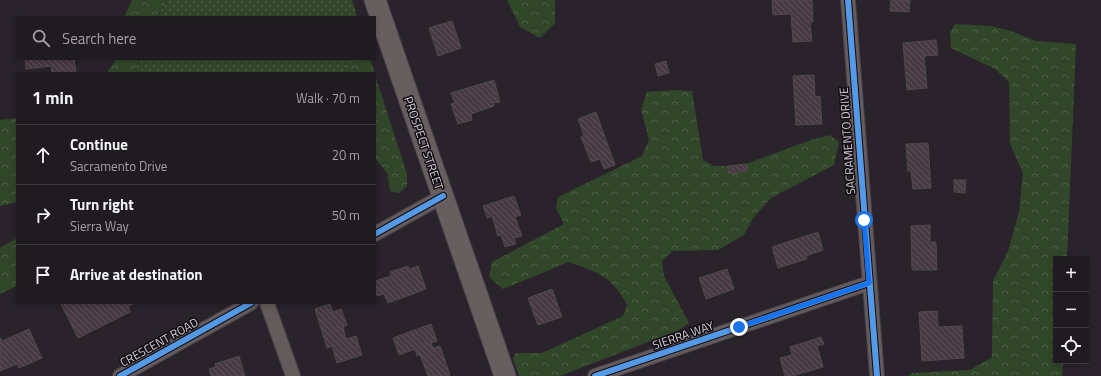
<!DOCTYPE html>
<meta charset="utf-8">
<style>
:root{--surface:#201a21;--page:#28232a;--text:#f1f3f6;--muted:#a2a1a5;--line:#3d383f}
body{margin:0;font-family:"Titillium Web",sans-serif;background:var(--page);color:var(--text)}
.controls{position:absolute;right:12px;bottom:12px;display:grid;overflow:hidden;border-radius:0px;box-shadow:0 2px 6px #0003}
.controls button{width:36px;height:36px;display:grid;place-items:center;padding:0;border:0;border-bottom:1px solid var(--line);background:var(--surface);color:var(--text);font:20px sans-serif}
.stop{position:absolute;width:12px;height:12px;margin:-9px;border:3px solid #1a73e8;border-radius:50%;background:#fff}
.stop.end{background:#1a73e8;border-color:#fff;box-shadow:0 1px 4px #0008}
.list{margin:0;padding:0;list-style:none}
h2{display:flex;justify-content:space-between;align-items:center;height:52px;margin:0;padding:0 16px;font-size:17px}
h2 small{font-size:13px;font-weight:400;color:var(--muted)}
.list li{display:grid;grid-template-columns:26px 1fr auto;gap:12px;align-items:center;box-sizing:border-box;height:60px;padding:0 16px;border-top:1px solid var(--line)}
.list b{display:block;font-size:15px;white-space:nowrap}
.list p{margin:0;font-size:13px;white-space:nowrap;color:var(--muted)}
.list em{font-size:13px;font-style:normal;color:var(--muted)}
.icon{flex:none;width:22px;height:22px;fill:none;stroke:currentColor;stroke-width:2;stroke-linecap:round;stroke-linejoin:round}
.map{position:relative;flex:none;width:1101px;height:376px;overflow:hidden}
.search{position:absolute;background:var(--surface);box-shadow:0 2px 6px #0003;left:16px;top:16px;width:360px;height:44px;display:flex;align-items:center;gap:10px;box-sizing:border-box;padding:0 14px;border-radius:0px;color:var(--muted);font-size:15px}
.panel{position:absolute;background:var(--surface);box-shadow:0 2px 6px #0003;left:16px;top:72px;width:360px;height:232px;border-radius:0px}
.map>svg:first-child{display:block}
.grass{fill:url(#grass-dots)}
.forest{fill:url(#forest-crowns)}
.building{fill:url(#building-back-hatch);stroke:#50484f}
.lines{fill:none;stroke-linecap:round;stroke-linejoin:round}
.street-casing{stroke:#453f47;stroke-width:16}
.secondary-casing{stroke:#453f47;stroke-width:23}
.street{stroke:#645b5c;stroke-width:14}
.secondary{stroke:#675e5f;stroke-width:21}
.cycleway-casing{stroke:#120c13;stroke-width:8}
.cycleway{stroke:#5399e6;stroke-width:6}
.route{stroke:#1a73e8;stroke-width:5}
.labels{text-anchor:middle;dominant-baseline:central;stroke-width:3;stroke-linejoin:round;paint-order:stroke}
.street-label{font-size:12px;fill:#d7ced8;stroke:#120c13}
</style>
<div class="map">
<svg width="1101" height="376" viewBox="0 0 1101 376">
<defs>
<pattern id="grass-dots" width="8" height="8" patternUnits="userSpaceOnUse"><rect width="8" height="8" fill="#314729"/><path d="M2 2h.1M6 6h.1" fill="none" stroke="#4e6047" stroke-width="1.8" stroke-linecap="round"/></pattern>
<pattern id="forest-crowns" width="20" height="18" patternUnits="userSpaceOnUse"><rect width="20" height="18" fill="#314729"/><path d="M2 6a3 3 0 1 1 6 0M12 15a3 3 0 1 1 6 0" fill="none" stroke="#4e6047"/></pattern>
<pattern id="building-back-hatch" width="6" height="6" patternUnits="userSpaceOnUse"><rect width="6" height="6" fill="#473a43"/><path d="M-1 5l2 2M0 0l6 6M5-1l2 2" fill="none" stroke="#61555d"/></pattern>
</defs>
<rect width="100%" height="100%" fill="#2a232c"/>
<g class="grass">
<polygon points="167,0 352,0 357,17 157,17"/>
<polygon points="140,59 353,59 353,63 346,73 136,73"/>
</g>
<g class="forest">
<polygon points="132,0 167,0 156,17 124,17"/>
<polygon points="507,0 555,0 555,23 540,38 520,27"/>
<polygon points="955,24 991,26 1011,31 1036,41 1076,44 1067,259 1056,259 1056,361 1063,361 1062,376 908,376 912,373 970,370 992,357 993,281 1008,251 1019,212 1023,173 1010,144 1009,82 995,69 951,48 950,32"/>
<polygon points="116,59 140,59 136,73 107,73"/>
<polygon points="353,59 370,59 375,73 346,73 353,63"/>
<polygon points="375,75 407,174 407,186 399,193 390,191 387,173 375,158"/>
<path d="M676 90 692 91 703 160 714 166H728L729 174 747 171 746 164 811 140 830 135 839 142 834 165 771 198 753 218 744 235 718 250 673 251 662 261 664 276 689 323 679 330 560 376H519L513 359 515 353H542L623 316 627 305C613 277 597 272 569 262L503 289 489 277 492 262 564 224 556 208 558 197 642 156 649 140 641 109 647 92Z"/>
<polygon points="17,118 17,202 0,206 0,120"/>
<polygon points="17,238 17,286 0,294 0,248"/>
</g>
<g class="building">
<polygon points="772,0 812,0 813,22 810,22 812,41 793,42 791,14 773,15"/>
<polygon points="891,0 910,0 909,12 890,11"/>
<polygon points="452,21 461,48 438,56 429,28"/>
<polygon points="936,40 938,55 924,56 927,88 907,90 903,43"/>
<polygon points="25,59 74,59 76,73 52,73 51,66 26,69"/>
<polygon points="666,61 669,73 658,76 655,64"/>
<polygon points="814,75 815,97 820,96 822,124 796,125 793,76"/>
<polygon points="494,80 500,102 493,103 494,106 471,114 472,120 458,124 451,104 455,103 451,93"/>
<polygon points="596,112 615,165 604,169 600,159 591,162 581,137 584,135 578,119"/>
<polygon points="928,143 931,188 913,189 911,171 908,171 906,144"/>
<polygon points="746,164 747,171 729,174 728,166"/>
<polygon points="954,180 966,180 965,193 954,192"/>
<polygon points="514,196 521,215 515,217 522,236 514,238 516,244 505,247 501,235 498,236 492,216 487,218 483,206"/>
<polygon points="930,225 930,242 936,242 937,270 912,270 911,226"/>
<polygon points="818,232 823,250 806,256 807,259 778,268 772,247"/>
<polygon points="408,266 409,269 418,266 426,289 388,303 384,294 377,296 375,281 391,276 390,272"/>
<polygon points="727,269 734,289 706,299 699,278"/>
<polygon points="552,289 562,317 538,325 528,298"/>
<polygon points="64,303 135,303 128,306 130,312 78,338 61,304"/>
<polygon points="330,304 333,312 341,309 347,325 343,327 346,339 356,336 362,355 337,363 332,346 327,348 315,309"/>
<polygon points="937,311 938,327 962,326 964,358 922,361 919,312"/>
<polygon points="431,324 437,341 431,343 433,348 440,346 450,375 448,376 428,376 420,355 417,356 415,349 399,355 393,338"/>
<polygon points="29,329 42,358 19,368 17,364 0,371 0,337 2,341"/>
<polygon points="821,337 824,344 817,346 823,367 792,376 785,376 780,358 792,355 790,347"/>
<polygon points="239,356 245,376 211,376 209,369 216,367 215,364"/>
</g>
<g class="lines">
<g class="street-casing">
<g id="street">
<polyline points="848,0 877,376"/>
<polyline points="375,234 443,196"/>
<polyline points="267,303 293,376"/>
<polyline points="120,376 251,303"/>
<polyline points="595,376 869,283"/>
</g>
</g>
<g class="secondary-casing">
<polyline id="secondary" points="375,0 505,376"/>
</g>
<use href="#street" class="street"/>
<use href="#secondary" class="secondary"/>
<g class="cycleway-casing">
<g id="cycleway">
<polyline points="848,0 877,376"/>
<polyline points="375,234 443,196"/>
<polyline points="120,376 251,303"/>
<polyline points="595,376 869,283"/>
</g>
</g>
<use href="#cycleway" class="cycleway"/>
</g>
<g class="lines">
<polyline class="route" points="739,327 869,283 864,220"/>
</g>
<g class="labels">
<g class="street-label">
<text transform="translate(847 141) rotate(-94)">SACRAMENTO DRIVE</text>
<text transform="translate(424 143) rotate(71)">PROSPECT STREET</text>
<text transform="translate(683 335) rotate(-19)">SIERRA WAY</text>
<text transform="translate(159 342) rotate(-29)">CRESCENT ROAD</text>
</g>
</g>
</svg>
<div class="controls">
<button>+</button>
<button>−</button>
<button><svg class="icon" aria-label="locate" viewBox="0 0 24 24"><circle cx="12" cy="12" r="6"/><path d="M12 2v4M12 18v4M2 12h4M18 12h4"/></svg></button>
</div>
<div class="stop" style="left:864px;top:220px"></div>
<div class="stop end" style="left:739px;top:327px"></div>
<div class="search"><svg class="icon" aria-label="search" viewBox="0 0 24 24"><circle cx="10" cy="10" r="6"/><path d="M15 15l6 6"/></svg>Search here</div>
<section class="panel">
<h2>1 min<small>Walk · 70 m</small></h2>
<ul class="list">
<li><svg class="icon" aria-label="ahead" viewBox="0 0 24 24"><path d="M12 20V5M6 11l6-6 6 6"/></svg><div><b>Continue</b><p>Sacramento Drive</p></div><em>20 m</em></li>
<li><svg class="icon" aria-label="right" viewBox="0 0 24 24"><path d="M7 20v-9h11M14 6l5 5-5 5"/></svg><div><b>Turn right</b><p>Sierra Way</p></div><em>50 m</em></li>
<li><svg class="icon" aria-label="arrive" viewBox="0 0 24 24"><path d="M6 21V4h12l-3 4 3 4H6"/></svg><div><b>Arrive at destination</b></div></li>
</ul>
</section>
</div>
